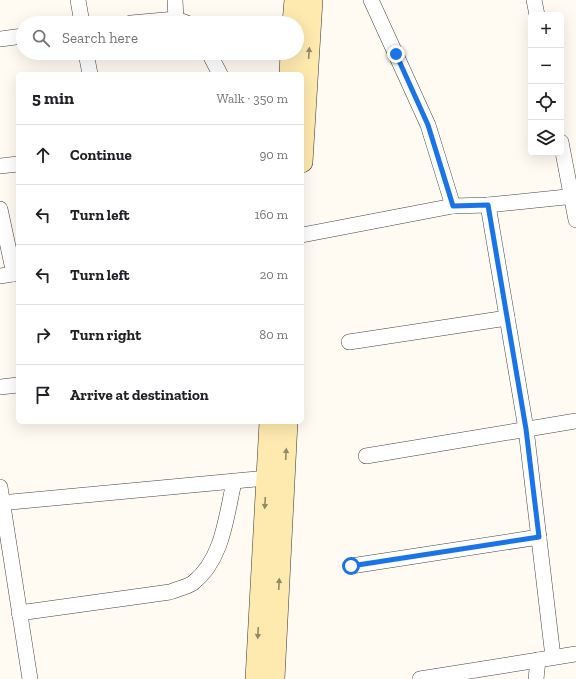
<!DOCTYPE html>
<meta charset="utf-8">
<style>
:root{--surface:#fff;--page:#f6f6f6;--text:#202124;--muted:#757577;--line:#e0e0e0}
body{margin:0;font-family:"Zilla Slab",serif;background:var(--page);color:var(--text)}
.controls{position:absolute;right:12px;top:12px;display:grid;overflow:hidden;border-radius:6px;box-shadow:0 4px 16px #0002}
.controls button{width:36px;height:36px;display:grid;place-items:center;padding:0;border:0;border-bottom:1px solid var(--line);background:var(--surface);color:var(--text);font:20px sans-serif}
.stop{position:absolute;width:12px;height:12px;margin:-9px;border:3px solid #1a73e8;border-radius:50%;background:#fff}
.stop.end{background:#1a73e8;border-color:#fff;box-shadow:0 1px 4px #0008}
.list{margin:0;padding:0;list-style:none}
h2{display:flex;justify-content:space-between;align-items:center;height:52px;margin:0;padding:0 16px;font-size:17px}
h2 small{font-size:13px;font-weight:400;color:var(--muted)}
.list li{display:grid;grid-template-columns:26px 1fr auto;gap:12px;align-items:center;box-sizing:border-box;height:60px;padding:0 16px;border-top:1px solid var(--line)}
.list b{display:block;font-size:15px;white-space:nowrap}
.list em{font-size:13px;font-style:normal;color:var(--muted)}
.icon{flex:none;width:22px;height:22px;fill:none;stroke:currentColor;stroke-width:2;stroke-linecap:round;stroke-linejoin:round}
.map{position:relative;flex:none;width:576px;height:679px;overflow:hidden}
.search{position:absolute;background:var(--surface);box-shadow:0 4px 16px #0002;left:16px;top:16px;width:288px;height:44px;display:flex;align-items:center;gap:10px;box-sizing:border-box;padding:0 14px;border-radius:22px;color:var(--muted);font-size:15px}
.panel{position:absolute;background:var(--surface);box-shadow:0 4px 16px #0002;left:16px;top:72px;width:288px;height:352px;border-radius:6px}
.map>svg:first-child{display:block}
.lines{fill:none;stroke-linecap:round;stroke-linejoin:round}
.street-casing{stroke:#434343;stroke-width:16}
.secondary-casing{stroke:#323232;stroke-width:22}
.street{stroke:#fff;stroke-width:15}
.secondary{stroke:#feeaaf;stroke-width:21}
.oneway{fill:#938867}
.route{stroke:#1a73e8;stroke-width:5}
</style>
<div class="map">
<svg width="576" height="679" viewBox="0 0 576 679">
<rect width="100%" height="100%" fill="#fffbf3"/>
<g class="lines">
<g class="street-casing">
<g id="street">
<polyline points="78,0 82,23"/>
<polyline points="175,0 176,19"/>
<polyline points="371,0 428,125 453,206"/>
<polyline points="534,0 537,15"/>
<polyline points="131,23 176,19 187,23"/>
<polyline points="0,39 23,36"/>
<polyline points="86,53 90,74"/>
<polyline points="209,53 220,74"/>
<polyline points="561,142 576,220"/>
<polyline points="0,166 18,164"/>
<polyline points="488,205 526,429 553,657"/>
<polyline points="0,209 14,274"/>
<polyline points="302,235 453,206 488,205 576,196"/>
<polyline points="0,276 18,273"/>
<polyline points="349,342 507,318"/>
<polyline points="0,387 18,385"/>
<polyline points="366,456 576,421"/>
<polyline points="0,487 30,679"/>
<polyline points="0,503 267,478"/>
<polyline points="351,566 539,537"/>
<path d="M19 613 170 592C177 589 187 587 193 583 223 559 226 517 234 482"/>
<polyline points="420,679 576,654"/>
<polyline points="536,679 538,660"/>
</g>
</g>
<g class="secondary-casing">
<g id="secondary">
<polyline points="293,23 295,0"/>
<polyline points="290,74 291,53"/>
<polyline points="302,162 312,0"/>
<polyline points="256,679 270,422"/>
<polyline points="274,679 287,422"/>
</g>
</g>
<use href="#street" class="street"/>
<use href="#secondary" class="secondary"/>
</g>
<defs><path id="oneway-solid" d="M-6-.8H1V-3.2L6.5 0L1 3.2V.8H-6Z"/></defs>
<g class="oneway">
<use href="#oneway-solid" transform="translate(309 53) rotate(-86)"/>
<use href="#oneway-solid" transform="translate(286 454) rotate(-87)"/>
<use href="#oneway-solid" transform="translate(265 503) rotate(93)"/>
<use href="#oneway-solid" transform="translate(279 584) rotate(-87)"/>
<use href="#oneway-solid" transform="translate(258 633) rotate(93)"/>
</g>
<g class="lines">
<polyline class="route" points="351,566 539,537 526,429 488,205 453,206 428,125 396,54"/>
</g>
</svg>
<div class="controls">
<button>+</button>
<button>−</button>
<button><svg class="icon" aria-label="locate" viewBox="0 0 24 24"><circle cx="12" cy="12" r="6"/><path d="M12 2v4M12 18v4M2 12h4M18 12h4"/></svg></button>
<button><svg class="icon" aria-label="layers" viewBox="0 0 24 24"><path d="M12 4l9 5-9 5-9-5zM3 14l9 5 9-5"/></svg></button>
</div>
<div class="stop" style="left:351px;top:566px"></div>
<div class="stop end" style="left:396px;top:54px"></div>
<div class="search"><svg class="icon" aria-label="search" viewBox="0 0 24 24"><circle cx="10" cy="10" r="6"/><path d="M15 15l6 6"/></svg>Search here</div>
<section class="panel">
<h2>5 min<small>Walk · 350 m</small></h2>
<ul class="list">
<li><svg class="icon" aria-label="ahead" viewBox="0 0 24 24"><path d="M12 20V5M6 11l6-6 6 6"/></svg><div><b>Continue</b></div><em>90 m</em></li>
<li><svg class="icon" aria-label="left" viewBox="0 0 24 24"><path d="M17 20v-9H6M10 6l-5 5 5 5"/></svg><div><b>Turn left</b></div><em>160 m</em></li>
<li><svg class="icon" aria-label="left" viewBox="0 0 24 24"><path d="M17 20v-9H6M10 6l-5 5 5 5"/></svg><div><b>Turn left</b></div><em>20 m</em></li>
<li><svg class="icon" aria-label="right" viewBox="0 0 24 24"><path d="M7 20v-9h11M14 6l5 5-5 5"/></svg><div><b>Turn right</b></div><em>80 m</em></li>
<li><svg class="icon" aria-label="arrive" viewBox="0 0 24 24"><path d="M6 21V4h12l-3 4 3 4H6"/></svg><div><b>Arrive at destination</b></div></li>
</ul>
</section>
</div>
